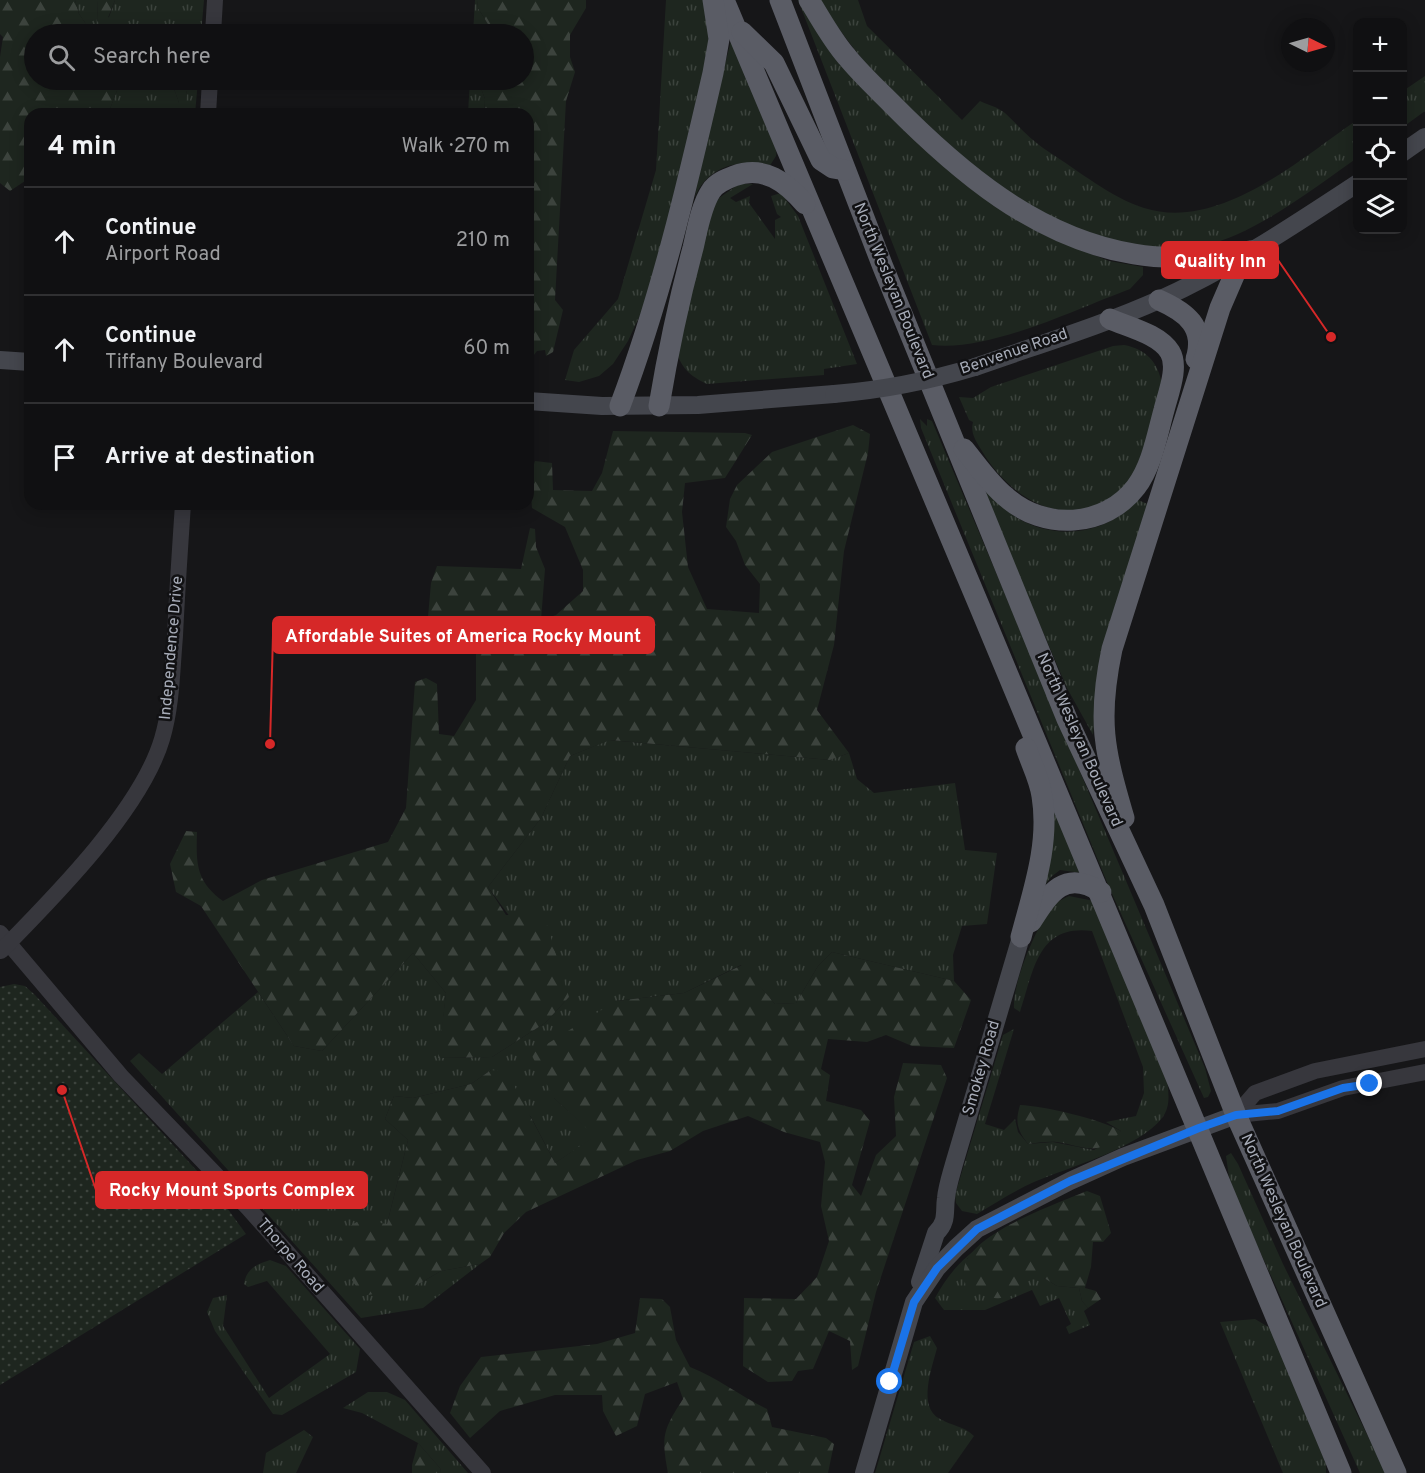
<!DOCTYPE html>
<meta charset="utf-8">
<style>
:root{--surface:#101012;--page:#19191b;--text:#f1f3f6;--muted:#9c9d9f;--line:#303032}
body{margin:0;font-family:Overpass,sans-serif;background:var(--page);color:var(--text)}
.controls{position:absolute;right:18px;top:18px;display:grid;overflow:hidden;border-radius:12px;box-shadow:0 3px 15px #0003}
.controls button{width:54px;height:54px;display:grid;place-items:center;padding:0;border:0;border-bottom:2px solid var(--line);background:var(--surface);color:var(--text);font:30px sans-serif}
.compass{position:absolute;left:1281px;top:18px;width:54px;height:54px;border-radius:50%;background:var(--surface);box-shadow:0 3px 15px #0003;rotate:95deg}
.stop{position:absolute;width:18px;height:18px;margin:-14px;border:4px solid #1a73e8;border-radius:50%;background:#fff}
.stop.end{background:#1a73e8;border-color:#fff;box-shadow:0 2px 6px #0008}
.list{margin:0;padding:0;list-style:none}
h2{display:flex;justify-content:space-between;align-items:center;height:78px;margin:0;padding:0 24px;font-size:26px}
h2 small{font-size:20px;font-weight:400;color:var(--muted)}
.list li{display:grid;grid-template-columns:39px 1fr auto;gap:18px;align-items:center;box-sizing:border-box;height:108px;padding:0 24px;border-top:2px solid var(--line)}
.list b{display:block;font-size:22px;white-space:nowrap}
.list p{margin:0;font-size:20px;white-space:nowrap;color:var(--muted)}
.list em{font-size:20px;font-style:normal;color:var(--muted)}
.icon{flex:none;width:33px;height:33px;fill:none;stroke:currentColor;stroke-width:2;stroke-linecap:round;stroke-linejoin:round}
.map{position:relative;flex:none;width:1425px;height:1473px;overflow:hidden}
.search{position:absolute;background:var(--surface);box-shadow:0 3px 15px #0003;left:24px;top:24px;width:510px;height:66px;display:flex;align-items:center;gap:15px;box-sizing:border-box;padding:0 21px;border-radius:33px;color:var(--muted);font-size:22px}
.panel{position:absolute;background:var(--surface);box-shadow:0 3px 15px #0003;left:24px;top:108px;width:510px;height:402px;border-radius:18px}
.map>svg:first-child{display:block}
.grass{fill:url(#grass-tufts)}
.forest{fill:url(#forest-firs)}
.park{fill:url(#park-dots)}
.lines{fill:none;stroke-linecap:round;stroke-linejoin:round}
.tertiary{stroke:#37373d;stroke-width:16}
.secondary{stroke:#44464d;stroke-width:18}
.trunk{stroke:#5a5c65;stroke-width:21}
.secondary-bridge{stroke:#44464d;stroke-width:18}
.route{stroke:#1a73e8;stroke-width:8}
.labels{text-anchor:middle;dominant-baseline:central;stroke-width:5;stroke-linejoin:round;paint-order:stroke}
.street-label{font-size:16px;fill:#a7acb8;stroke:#111113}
.leader{fill:none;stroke:#d62828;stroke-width:2}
.callout-dot{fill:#d62828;stroke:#111113;stroke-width:2}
.callout{fill:#d62828;stroke:#d62828;stroke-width:2}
.callout-label{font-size:18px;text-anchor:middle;font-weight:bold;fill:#fff}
</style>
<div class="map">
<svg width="1425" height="1473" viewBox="0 0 1425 1473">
<defs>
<pattern id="grass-tufts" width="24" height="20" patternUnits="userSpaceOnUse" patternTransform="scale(1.5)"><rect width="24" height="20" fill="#1e261f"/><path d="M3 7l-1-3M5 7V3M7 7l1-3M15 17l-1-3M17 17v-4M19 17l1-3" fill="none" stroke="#3c433d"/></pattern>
<pattern id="forest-firs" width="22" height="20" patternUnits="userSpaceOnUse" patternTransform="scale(1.5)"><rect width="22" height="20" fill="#1e261f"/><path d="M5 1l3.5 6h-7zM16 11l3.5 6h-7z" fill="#3c433d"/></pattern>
<pattern id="park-dots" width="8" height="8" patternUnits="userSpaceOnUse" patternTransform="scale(1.5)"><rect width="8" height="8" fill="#1e261f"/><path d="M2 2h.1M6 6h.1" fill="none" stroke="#3c433d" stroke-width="1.8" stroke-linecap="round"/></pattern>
</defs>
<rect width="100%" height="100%" fill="#161618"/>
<g class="grass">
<polygon points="75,0 98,0 97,21 109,17 115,0 204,0 201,34 93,34 79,14"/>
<polygon points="475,0 477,0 478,8 494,34 473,34"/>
<polygon points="666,0 705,0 710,51 652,289 628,341 613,364 599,376 579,382 565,380 574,350 618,299 656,170"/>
<path d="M798 0H804L838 56 1049 237 1109 261 1143 267V275L1130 289C1076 309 989 352 932 345Z"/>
<path d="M820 0H858L867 26 962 120 980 101C988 105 998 107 1005 113 1022 129 1028 138 1049 152 1079 171 1110 197 1144 208 1219 232 1300 159 1357 120V158C1317 186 1253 236 1205 245 1173 251 1127 251 1097 239 991 199 879 96 820 0Z"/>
<path d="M731 41 777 147 776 156 769 167C740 157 707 167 695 197L705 140Z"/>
<polygon points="1425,76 1425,111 1403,127 1403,91"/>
<polygon points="121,80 171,80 179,103 187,94 183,80 198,80 195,114 108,114"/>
<polygon points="470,80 478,80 485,99 484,114 468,114"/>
<path d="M739 184H753L730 198 736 202 750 196 749 203 775 239V220L781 217 777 214 771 196 781 193 798 216 857 364 824 369V375L707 384C690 376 681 368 676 350L711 209 719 198Z"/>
<path d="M1124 345C1146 349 1158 362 1162 384 1154 413 1148 448 1133 475 1126 487 1115 496 1103 502 1056 528 1006 492 982 451 976 441 970 433 973 422L969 420 959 397 973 398 991 387 1113 346Z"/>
<polygon points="920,419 927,426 927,419 932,421 1205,1068 1211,1091 1208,1097 1204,1098 1109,887 921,428"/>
<path d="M980 485C992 496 1005 511 1019 519 1058 541 1107 534 1138 500L1150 505 1100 676 1093 735 1067 688Z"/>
<polygon points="609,740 830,760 849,753 857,779 874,793 955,783 965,850 997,853 987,924 962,926 953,955 954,981 832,952 818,966 796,1003 775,1004 741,965 684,993 616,1001 554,1098 596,1136 555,1163 531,1117 491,1070 471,1084 413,1098 394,1096 385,1119 408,1140 387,1224 415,1286 441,1271 480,1264 423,1308 361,1318 130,1061 139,1053 162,1074 258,992 294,1046 322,1051 413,953 446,993 439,1058 492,1057 545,1023 569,997 488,887 541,818 570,756"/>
<polygon points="1050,795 1082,873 1060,870 1051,877 1040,892"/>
<path d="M1069 896 1094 901 1166 1073C1168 1089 1172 1105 1162 1118 1139 1148 1069 1167 1034 1182 1014 1191 995 1203 977 1214L962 1211 956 1203 955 1195 1003 1035 1014 1029 985 1124 1004 1130 1015 1119 1018 1132 1028 1144 1053 1142 1094 1150 1121 1131 1106 1122 1136 1116 1144 1093 1143 1067 1092 931C1037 924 1034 971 1020 1012L1014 1008C1012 984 1038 920 1056 903 1060 900 1065 898 1069 896Z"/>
<polygon points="1231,1153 1238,1164 1283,1264 1386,1473 1360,1473 1244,1216 1229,1177 1226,1156"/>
<path d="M984 1243 967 1259 1023 1278H1044L1057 1286 1079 1288 1082 1301 1088 1308 1084 1311 1090 1325 1069 1334 1066 1327 1071 1324 1059 1298 1040 1306 1032 1290 985 1310H944L935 1298C948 1274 962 1259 984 1243Z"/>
<path d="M270 1260 286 1266 360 1349 356 1372 282 1415 273 1414 215 1331 207 1312 213 1298 227 1295 223 1326 269 1398 330 1354 267 1281 248 1287 244 1284C246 1269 257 1264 270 1260Z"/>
<polygon points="1255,1319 1270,1328 1326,1464 1326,1473 1283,1473 1220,1322"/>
<path d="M930 1336 937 1348C932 1368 917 1407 940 1419 952 1426 964 1426 974 1436L948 1473H875L914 1342Z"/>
<polygon points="368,1392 387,1392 405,1400 468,1473 441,1473 440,1468 418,1443 362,1413 343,1408"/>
<polygon points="304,1430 313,1437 296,1473 263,1473 266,1453"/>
</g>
<g class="forest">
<polygon points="0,0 75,0 79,14 93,34 34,34 34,80 121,80 108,114 30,114 30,154 26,158 28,179 10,191 0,183 0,57 3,37 0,34"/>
<polygon points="98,0 115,0 104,28 97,21"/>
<polygon points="477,0 586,0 586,8 570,35 570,57 575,72 566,101 555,300 563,310 553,352 546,356 545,350 537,351 529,361 528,114 484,114 485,99 478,80 524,80 524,34 494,34 478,8"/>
<polygon points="171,80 183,80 187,94 186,104 179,103"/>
<path d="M853 425 870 434 868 453 844 551 834 645 817 710 849 753 830 760 610 740 570 756 541 818 488 887 506 915H544L569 997 545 1023 492 1057 438 1058 446 993 413 953 322 1051 294 1046 201 906 176 892 170 864 186 831 197 832C196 864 196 881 223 901L262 880 388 842 406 808 415 682 426 678 437 684 439 734 454 736 476 700V653L425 651 431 583 437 566 521 569 530 528 535 529 536 547 545 569 541 620 556 615 583 591V570L565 527 532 508 530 477 535 461 552 463 553 490 592 491 602 473 613 431 745 433 752 435 725 478 685 483 682 512 688 567 707 609 759 613 760 584 745 565 736 541 726 527 730 499 737 485 772 452Z"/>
<polygon points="832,952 954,981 971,1000 954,1048 912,1046 886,1035 867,1042 828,1039 821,1069 830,1075 826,1101 861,1110 870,1121 852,1185 861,1196 876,1155 896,1136 894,1097 903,1063 941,1065 947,1078 876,1292 858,1366 852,1370 850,1341 829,1331 813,1369 798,1371 792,1381 768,1382 743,1366 744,1298 796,1299 817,1277 829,1241 821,1206 825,1162 820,1142 784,1132 748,1116 703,1131 670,1151 637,1160 526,1212 504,1233 490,1257 480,1264 441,1271 415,1286 363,1296 332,1252 345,1229 360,1220 387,1224 408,1140 385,1119 394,1096 413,1098 471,1084 491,1070 507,1072 555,1163 595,1136 554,1098 531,1054 616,1001 684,993 742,965 775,1004 796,1003 818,966"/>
<path d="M1020 1105C1044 1106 1100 1119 1121 1131 1097 1158 1088 1147 1057 1142 1047 1141 1037 1143 1028 1144 1017 1130 1015 1122 1020 1105Z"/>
<path d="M1087 1191 1100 1196 1111 1233 1103 1242H1093L1091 1267 1085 1288 1096 1291 1101 1299 1088 1308 1082 1301 1079 1288 1057 1286 1044 1278H1024C1010 1308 988 1299 966 1287 964 1278 962 1269 967 1260 983 1229 1056 1204 1087 1191Z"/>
<path d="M640 1298 662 1299 670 1307 676 1340 690 1367C718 1378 740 1396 767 1409L772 1427 826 1438 834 1444 828 1473H668C661 1436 663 1430 683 1399L677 1382 645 1394 637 1426 616 1436 603 1411 602 1395H555L500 1411 470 1438 450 1413 460 1386 481 1357 597 1344 635 1333Z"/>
<polygon points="418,1443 440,1468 441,1473 412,1473 412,1465"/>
</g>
<polygon class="park" points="14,984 25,986 35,995 211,1186 246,1234 0,1385 0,987"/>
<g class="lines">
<g class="tertiary">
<polyline points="213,34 215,0"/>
<polyline points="208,114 210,80"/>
<polyline points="0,933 121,1076 248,1208 483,1473"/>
<path d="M1 951C53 898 141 810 162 739 172 706 172 670 175 636 177 592 180 548 183 504"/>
<polyline points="1236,1115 1255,1093 1315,1071 1425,1049"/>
<polyline points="1236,1115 1278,1111 1343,1088 1425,1072"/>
</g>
<g class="secondary">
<polyline points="1402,153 1425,137"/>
<polyline points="0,360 30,362"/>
<path d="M975 367C1037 345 1101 326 1161 299 1230 268 1294 225 1358 183"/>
<polyline points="528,401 602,406 698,405 834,394"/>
<path d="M920 1282 936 1233C948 1222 944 1211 946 1198 947 1187 951 1175 954 1164L1021 937"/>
<polyline points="864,1473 914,1302 937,1268 956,1248 977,1229 1070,1181 1123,1157 1236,1115"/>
</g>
<g class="trunk">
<path d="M724 0C930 491 1139 980 1341 1473"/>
<polyline points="780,0 883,267 1067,719 1154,905 1236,1115 1396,1473"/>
<path d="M809 0C821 19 832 40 847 57 860 73 876 88 891 103 958 171 1036 238 1134 254 1174 261 1212 256 1251 251"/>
<polyline points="742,32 774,63 821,160 833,168 845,170"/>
<path d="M1159 300C1186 312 1206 327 1196 359"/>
<path d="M620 406C661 297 687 186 713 73L719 39 713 0"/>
<path d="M659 406C668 352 679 300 693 248 697 231 701 206 711 191 716 183 726 179 734 176 764 165 786 182 805 204"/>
<path d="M964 449C977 465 990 484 1006 497 1044 531 1105 528 1136 487 1152 466 1157 435 1164 410 1168 394 1179 367 1170 352 1159 334 1128 327 1110 319"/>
<path d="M1124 818C1104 750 1097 720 1112 649L1220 308 1242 257"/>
<path d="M1031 922C1050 892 1065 869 1101 892"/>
<path d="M1021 937C1033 891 1050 844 1042 796 1040 780 1031 763 1026 748"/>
</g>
<path class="secondary-bridge" d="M834 394C882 390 929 381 975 367"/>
</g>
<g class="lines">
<polyline class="route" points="890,1382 914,1302 937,1268 977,1229 1070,1181 1199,1128 1236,1115 1278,1111 1343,1088 1370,1084"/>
</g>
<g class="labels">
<g class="street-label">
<text transform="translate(893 291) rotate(68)">North Wesleyan Boulevard</text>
<text transform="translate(1014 352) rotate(-19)">Benvenue Road</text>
<text transform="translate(172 648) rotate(-85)">Independence Drive</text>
<text transform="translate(1079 740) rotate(66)">North Wesleyan Boulevard</text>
<text transform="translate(982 1068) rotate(-74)">Smokey Road</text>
<text transform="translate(1283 1221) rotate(66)">North Wesleyan Boulevard</text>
<text transform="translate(290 1256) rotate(49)">Thorpe Road</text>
</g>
</g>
<path class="leader" d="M1331 337L1278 260M270 744L273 635M62 1090L96 1190"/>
<g class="callout-dot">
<circle cx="1331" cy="337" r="6"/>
<circle cx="270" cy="744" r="6"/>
<circle cx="62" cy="1090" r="6"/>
</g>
<g class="callout">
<rect x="1162" y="242" width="116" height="36" rx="6"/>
<rect x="273" y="617" width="381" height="36" rx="6"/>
<rect x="96" y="1172" width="271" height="36" rx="6"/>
</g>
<g class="callout-label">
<text x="1220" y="267">Quality Inn</text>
<text x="463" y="642">Affordable Suites of America Rocky Mount</text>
<text x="232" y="1196">Rocky Mount Sports Complex</text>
</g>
</svg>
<div class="controls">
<button>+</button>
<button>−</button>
<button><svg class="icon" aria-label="locate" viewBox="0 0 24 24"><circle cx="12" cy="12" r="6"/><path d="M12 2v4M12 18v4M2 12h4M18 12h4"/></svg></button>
<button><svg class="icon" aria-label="layers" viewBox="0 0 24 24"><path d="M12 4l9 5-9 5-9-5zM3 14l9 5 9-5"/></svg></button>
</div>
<svg class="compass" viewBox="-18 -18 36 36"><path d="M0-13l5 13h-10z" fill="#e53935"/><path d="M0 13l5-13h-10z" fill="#9c9d9f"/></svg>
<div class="stop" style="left:890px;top:1382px"></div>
<div class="stop end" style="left:1370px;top:1084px"></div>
<div class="search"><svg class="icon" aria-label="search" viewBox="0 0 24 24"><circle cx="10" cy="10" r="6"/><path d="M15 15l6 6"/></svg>Search here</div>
<section class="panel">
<h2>4 min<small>Walk · 270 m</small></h2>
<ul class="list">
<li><svg class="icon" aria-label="ahead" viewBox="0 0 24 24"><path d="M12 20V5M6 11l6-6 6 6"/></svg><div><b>Continue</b><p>Airport Road</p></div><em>210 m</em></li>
<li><svg class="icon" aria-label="ahead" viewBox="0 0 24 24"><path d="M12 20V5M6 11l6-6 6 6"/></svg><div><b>Continue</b><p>Tiffany Boulevard</p></div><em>60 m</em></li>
<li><svg class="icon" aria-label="arrive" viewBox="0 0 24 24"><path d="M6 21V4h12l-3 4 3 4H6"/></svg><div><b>Arrive at destination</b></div></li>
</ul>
</section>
</div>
